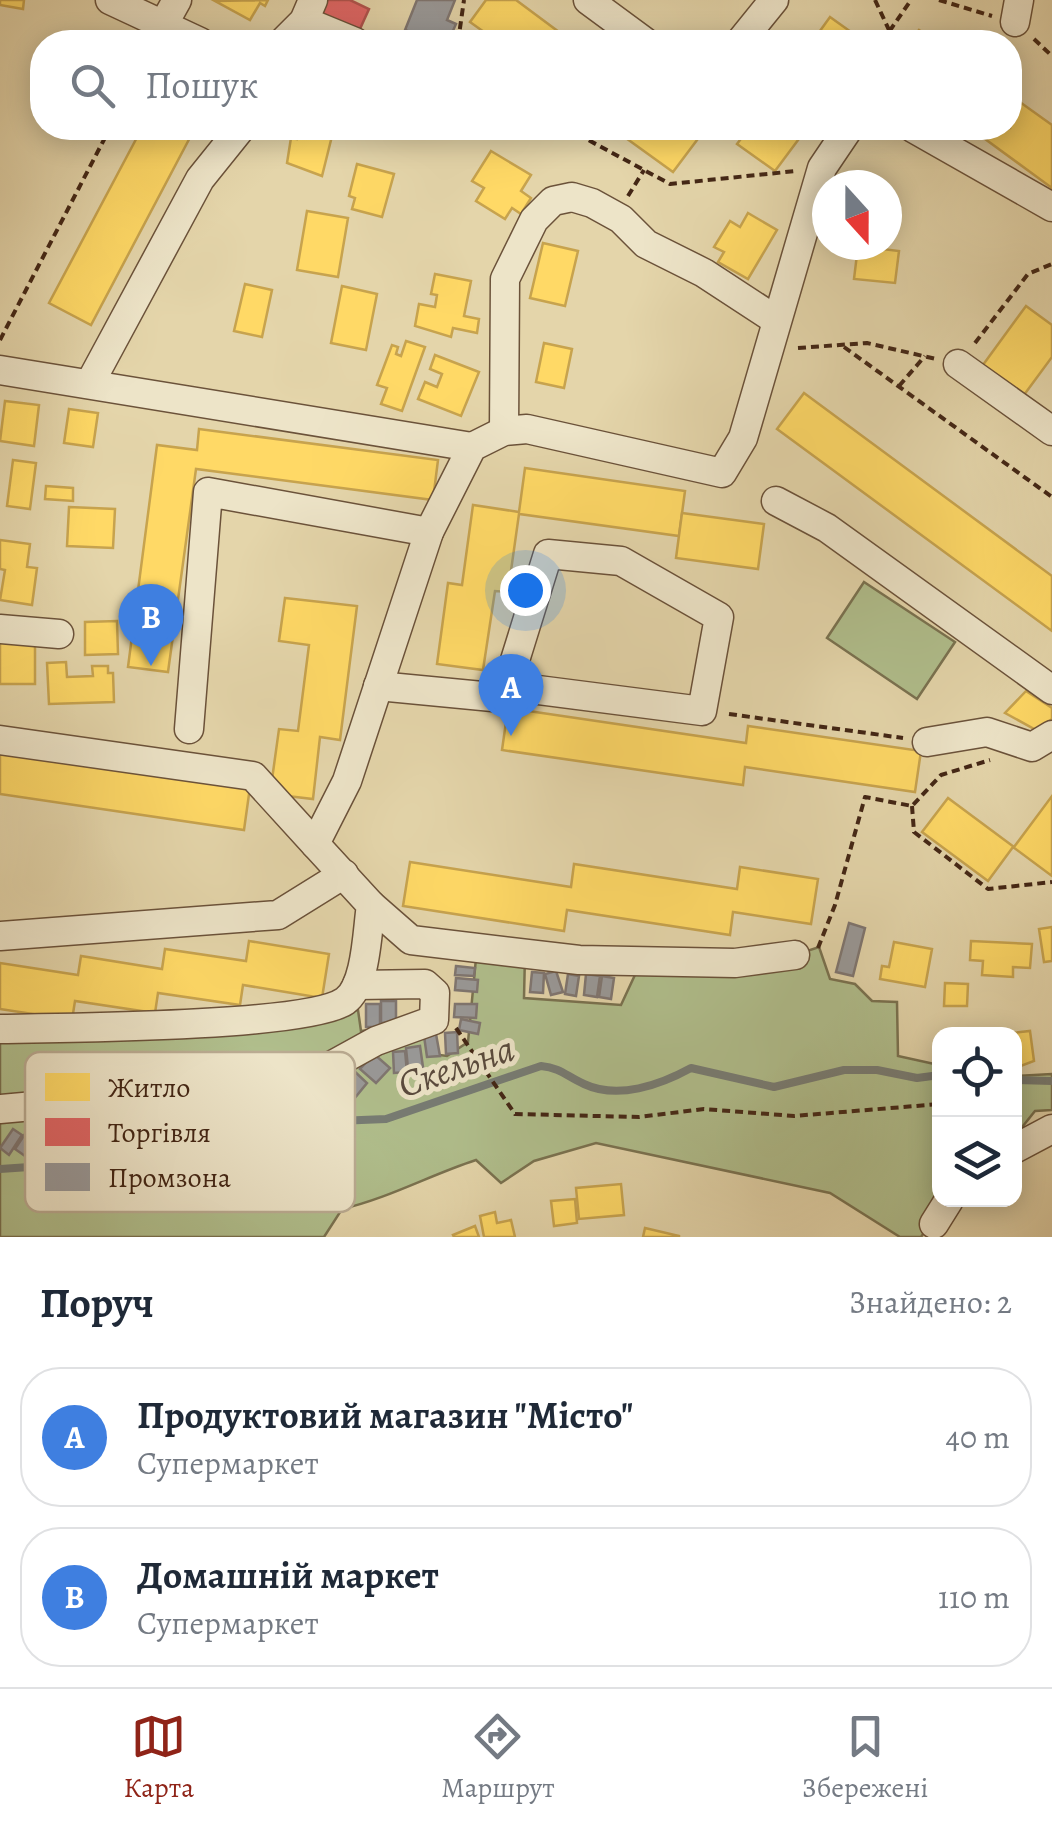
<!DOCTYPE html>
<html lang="uk">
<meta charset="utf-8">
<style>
:root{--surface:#fff;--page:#f2f2f3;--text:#1f2937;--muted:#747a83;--line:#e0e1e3;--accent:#8f2418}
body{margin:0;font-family:Alegreya,serif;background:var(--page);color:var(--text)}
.controls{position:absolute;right:30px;bottom:30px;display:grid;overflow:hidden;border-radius:20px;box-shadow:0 5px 25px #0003}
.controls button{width:90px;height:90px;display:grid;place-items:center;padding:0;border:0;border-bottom:2px solid var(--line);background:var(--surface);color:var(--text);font:50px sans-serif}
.compass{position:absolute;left:812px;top:170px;width:90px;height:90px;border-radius:50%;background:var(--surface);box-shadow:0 5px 25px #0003;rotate:159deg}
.you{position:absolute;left:525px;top:590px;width:35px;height:35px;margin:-25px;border:8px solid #fff;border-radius:50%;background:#1a73e8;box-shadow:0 0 0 15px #1a73e833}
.badge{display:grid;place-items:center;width:65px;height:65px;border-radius:50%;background:var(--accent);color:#fff;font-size:32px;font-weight:700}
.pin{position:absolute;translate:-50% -82px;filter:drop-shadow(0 2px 5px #0008)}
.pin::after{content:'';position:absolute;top:52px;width:35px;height:30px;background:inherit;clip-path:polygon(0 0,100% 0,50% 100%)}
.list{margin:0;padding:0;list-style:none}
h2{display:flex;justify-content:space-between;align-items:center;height:130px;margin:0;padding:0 40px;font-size:42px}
h2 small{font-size:32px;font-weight:400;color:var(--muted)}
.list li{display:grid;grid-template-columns:65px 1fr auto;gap:30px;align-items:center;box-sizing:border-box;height:140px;margin:0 20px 20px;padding:0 20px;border:2px solid var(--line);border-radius:40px}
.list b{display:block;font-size:38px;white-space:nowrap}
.list p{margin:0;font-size:32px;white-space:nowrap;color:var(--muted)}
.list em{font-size:32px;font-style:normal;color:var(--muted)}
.icon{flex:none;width:55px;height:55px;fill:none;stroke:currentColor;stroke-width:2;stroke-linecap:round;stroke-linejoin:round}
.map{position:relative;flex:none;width:1052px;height:1237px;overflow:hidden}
.search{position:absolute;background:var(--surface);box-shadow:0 5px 25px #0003;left:30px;right:30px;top:30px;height:110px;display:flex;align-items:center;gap:25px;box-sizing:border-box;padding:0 35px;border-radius:40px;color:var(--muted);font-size:38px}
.sheet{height:450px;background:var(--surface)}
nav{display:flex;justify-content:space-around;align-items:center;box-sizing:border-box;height:140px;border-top:2px solid var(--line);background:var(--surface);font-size:28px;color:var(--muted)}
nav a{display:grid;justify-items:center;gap:5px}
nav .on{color:var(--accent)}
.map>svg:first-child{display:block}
.green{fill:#b0be8c;stroke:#7a7250;stroke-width:2.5}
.homes{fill:#ffd966;stroke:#c7a34e;stroke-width:2.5}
.shops{fill:#e06666;stroke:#b1534e;stroke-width:2.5}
.industry{fill:#999;stroke:#7f7671;stroke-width:2.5}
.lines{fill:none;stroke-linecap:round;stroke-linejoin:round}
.stream{stroke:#777c74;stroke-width:8}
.minor-casing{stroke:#6b523a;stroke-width:31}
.path{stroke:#432615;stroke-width:4;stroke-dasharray:8 5;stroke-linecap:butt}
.minor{stroke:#ede4c8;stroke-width:28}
.labels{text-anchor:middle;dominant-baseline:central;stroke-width:10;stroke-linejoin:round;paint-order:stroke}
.water-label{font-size:38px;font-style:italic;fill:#594a3d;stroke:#ede4c8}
.key{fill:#ede4c8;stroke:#baab92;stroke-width:2.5}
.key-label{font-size:28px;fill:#432615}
</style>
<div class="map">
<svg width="1052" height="1237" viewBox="0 0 1052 1237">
<rect width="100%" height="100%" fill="#e4d5aa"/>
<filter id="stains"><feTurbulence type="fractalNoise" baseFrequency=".002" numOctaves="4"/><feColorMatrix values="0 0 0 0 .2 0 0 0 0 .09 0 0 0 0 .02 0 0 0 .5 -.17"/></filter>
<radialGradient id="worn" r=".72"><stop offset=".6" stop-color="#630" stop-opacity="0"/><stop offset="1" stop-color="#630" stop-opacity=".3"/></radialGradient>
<g class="green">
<polygon points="864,582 955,642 917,699 827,638"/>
<path d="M819 947 830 979 855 984 872 1001 897 1002 898 1056 939 1065 940 1200H947L921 1237H900L830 1193 596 1143 534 1161 501 1183 476 1160C430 1175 389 1198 342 1209L324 1237H0V1029L358 1010 361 1031 428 1023 432 1054 447 1056 468 1042 477 948 525 954 524 998 621 1005 641 962 795 955Z"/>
<polygon points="1052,1074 1052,1110 1035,1111 1015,1136 1015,1076"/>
</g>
<g class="homes">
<polygon points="0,0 24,0 23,9 0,5"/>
<polygon points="268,0 265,6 260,3 250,20 215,1"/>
<polygon points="486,0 516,0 567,38 563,42 498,42 470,22"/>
<polygon points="830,17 865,42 812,42"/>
<polygon points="919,30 937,42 909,42"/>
<polygon points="1010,95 1052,125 1052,188 970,128 1010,128"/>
<polygon points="142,128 195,128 91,325 49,303"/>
<polygon points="301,128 334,128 322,176 287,163 291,138 297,139"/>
<polygon points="612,128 688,128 700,136 673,172"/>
<polygon points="749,128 807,128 775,171 737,144"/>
<polygon points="491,151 531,175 521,191 531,198 521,214 512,208 505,219 476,201 484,188 472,181"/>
<polygon points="357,164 394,174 382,217 352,209 355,198 349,196"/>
<polygon points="307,211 348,218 338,277 297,270"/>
<polygon points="748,213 777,230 748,279 718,262 724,252 714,247 730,221 740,227"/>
<polygon points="543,243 578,251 565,306 530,298"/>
<polygon points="858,246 899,251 895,283 854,279"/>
<polygon points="435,274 471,281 464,316 479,319 477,333 453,328 451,337 415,326 419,304 435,307 437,295 431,294"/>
<polygon points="245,284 272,290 262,337 234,331"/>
<polygon points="342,286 377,294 366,350 331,343"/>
<polygon points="1026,306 1052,325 1052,357 1021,399 980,369"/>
<polygon points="406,341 425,347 402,411 381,404 387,388 377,385 392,345 398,347 396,354 401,356"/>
<polygon points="544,343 572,349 564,388 536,382"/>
<polygon points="435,355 479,372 461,416 418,399 425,382 437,387 442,374 430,369"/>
<polygon points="804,393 1052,576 1052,631 777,429"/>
<polygon points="5,401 39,405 34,446 0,441"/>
<polygon points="69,409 98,413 93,447 64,443"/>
<polygon points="199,429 438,460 433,500 196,469 168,672 128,667 157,445 197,450"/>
<polygon points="13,460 36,463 30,509 7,506"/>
<polygon points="525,468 685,491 679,536 519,514 508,592 495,591 483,670 437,664 448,583 462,585 473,505 519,512"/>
<polygon points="46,486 73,488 73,501 45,499"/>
<polygon points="69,507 115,509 113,548 67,546"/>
<polygon points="682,513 764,524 758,569 676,558"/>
<polygon points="0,540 30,544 27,567 37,568 32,605 0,600 5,570 0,569"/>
<polygon points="285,598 357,606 340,740 320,737 313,799 270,794 279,729 298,731 309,645 279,641"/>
<polygon points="117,621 118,654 85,655 85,622"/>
<rect x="0" y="640" width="35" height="44"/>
<polygon points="66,662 67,677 93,676 92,666 108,666 108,673 113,673 114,702 49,704 47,663"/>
<polygon points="1026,691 1052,708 1052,719 1036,730 1005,713"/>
<polygon points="508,708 746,743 748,726 921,751 915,792 745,767 743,785 502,750"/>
<polygon points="0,750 250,787 244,830 0,794"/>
<polygon points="1052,796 1052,876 1013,847 988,881 922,832 948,798 1014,847"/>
<polygon points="410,862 571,887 574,864 737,889 740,867 818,879 811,924 733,912 730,935 567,910 564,931 403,906"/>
<polygon points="1052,927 1052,961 1044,962 1039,929"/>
<polygon points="249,941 329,954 322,998 243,985 240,1005 158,993 155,1013 75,1001 72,1020 0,1009 0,963 78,975 81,956 162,969 165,949 246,961"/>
<polygon points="971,941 1032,944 1030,968 1013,967 1013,977 982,975 983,961 970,960"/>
<polygon points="894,942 932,949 925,987 880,979 882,966 889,967"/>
<polygon points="945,983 968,984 967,1006 944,1006"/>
<polygon points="1030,1031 1034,1061 1018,1067 1014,1034 1004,1034"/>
<polygon points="621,1184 624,1215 579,1219 576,1188"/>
<polygon points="575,1199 577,1223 554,1226 551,1201"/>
<polygon points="495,1212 497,1223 511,1220 515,1237 484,1237 480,1216"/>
<polygon points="475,1226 479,1237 454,1237 453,1235"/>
<polygon points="645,1228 679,1236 679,1237 643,1237"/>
</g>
<polygon class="shops" points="324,0 350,0 369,9 359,31 319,12"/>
<g class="industry">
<polygon points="417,0 455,0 447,20 456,24 448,42 435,42 405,30"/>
<polygon points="849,923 865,928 853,976 836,972"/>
<polygon points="456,966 475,968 474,976 455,975"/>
<polygon points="556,971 563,992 551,995 545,974"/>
<polygon points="532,972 544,973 543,993 530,992"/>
<polygon points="568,974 579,976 576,996 565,994"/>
<polygon points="586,974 600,976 597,997 584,995"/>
<polygon points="602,976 614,978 611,999 599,997"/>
<polygon points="456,978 478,980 477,992 455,990"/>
<polygon points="381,1001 396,1001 396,1022 381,1023"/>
<rect x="366" y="1004" width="14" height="23"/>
<polygon points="455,1004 477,1004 476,1018 454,1017"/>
<polygon points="461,1019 480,1023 478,1034 459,1030"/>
<polygon points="457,1032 458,1053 446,1054 445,1033"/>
<polygon points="436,1034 440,1056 427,1057 424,1036"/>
<polygon points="420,1046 423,1067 408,1068 406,1048"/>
<polygon points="405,1051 407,1072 394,1073 393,1052"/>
<polygon points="374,1054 390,1068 376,1083 360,1069"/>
<polygon points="352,1069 367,1083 354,1099 338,1084"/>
<polygon points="31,1125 41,1131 25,1156 15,1149"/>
<polygon points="13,1129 22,1135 9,1155 0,1148"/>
</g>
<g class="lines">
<g class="stream">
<polyline points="1014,1080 1052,1081"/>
<path d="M337 1121 386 1119 541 1066C561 1068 566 1076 584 1084 618 1100 660 1085 691 1068L774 1087 844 1070H877L917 1078 940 1075"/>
<polyline points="0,1169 88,1163 138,1146 193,1153 248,1140"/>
</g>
<g class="minor-casing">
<g id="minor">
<polyline points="110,0 200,42"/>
<polyline points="588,0 645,42"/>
<polyline points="304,21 355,42"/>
<polyline points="1015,22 1019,0"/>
<polyline points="162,27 177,0"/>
<polyline points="283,42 304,21 313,0"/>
<polyline points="740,42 774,0"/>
<polyline points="913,128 1052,207"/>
<polyline points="958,364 1052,431"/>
<polyline points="0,370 472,447"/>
<polyline points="90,383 200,179 241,128"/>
<polyline points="504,431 505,279 534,220 553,201 572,197 592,203 621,219 646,244 704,273 776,320"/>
<polyline points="776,501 827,528 1052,690"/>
<polyline points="0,629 59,634"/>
<polyline points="378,686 503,698 507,686 548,554 621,561 719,617 702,711 507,686"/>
<polyline points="189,729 208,492 429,532"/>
<polyline points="0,740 253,776 315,844"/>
<polyline points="927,742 987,732 1032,747 1052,735"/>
<polyline points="371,905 411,940 579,960 735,963 795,955"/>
<polyline points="0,936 278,915 344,874"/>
<path d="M0 1029C58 1028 308 1027 345 1001 367 985 367 930 371 905L315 844 347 781 429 532 472 447 504 431 527 429 722 473 743 438 822 168 849 128"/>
<polyline points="0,1109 265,1085 327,1068 376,1041 434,1020 435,993 425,984 357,985"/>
<polyline points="1014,1149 1052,1129"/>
<polyline points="934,1224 949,1200"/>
</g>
</g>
<g class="path">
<polyline points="875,0 890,32"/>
<polyline points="939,0 992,16"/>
<polyline points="1034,39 1052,56"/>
<polyline points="458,42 464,0"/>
<polyline points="882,42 911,0"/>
<polyline points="566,128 670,184 796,171"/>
<polyline points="628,196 644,170"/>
<polyline points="0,340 110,128"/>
<polyline points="975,343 1028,274 1052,264"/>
<polyline points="844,347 1052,497"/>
<polyline points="798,348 867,343 936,359"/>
<polyline points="899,386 925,356"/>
<polyline points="729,714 903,738"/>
<polyline points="912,806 914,832 988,889 1052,882"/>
<polyline points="818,948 835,905 865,797 912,806 941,775 990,760"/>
<polyline points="456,1028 515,1114 639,1117 704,1109 794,1116 940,1104"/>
</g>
<use href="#minor" class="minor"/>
</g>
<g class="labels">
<g class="water-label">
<text transform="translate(456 1066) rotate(-19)">Скельна</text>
</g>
</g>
<rect x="25" y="1052" width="330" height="160" rx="15" class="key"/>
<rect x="45" y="1073" width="45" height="28" fill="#ffd966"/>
<rect x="45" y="1118" width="45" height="28" fill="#e06666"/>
<rect x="45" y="1163" width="45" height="28" fill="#999"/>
<g class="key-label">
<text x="108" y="1097">Житло</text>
<text x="108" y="1142">Торгівля</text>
<text x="108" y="1187">Промзона</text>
</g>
<rect width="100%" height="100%" filter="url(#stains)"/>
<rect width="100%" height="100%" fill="url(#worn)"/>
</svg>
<div class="controls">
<button><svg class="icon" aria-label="locate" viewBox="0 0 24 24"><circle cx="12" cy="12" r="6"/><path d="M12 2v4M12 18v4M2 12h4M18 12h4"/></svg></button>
<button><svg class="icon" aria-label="layers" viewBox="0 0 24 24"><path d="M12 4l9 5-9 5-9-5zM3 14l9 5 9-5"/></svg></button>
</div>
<svg class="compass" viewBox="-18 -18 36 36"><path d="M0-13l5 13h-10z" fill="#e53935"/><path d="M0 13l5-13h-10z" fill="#747a83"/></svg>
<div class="you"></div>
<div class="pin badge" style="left:511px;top:736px;background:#3f7fe0">A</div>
<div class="pin badge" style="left:151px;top:666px;background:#3f7fe0">B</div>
<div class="search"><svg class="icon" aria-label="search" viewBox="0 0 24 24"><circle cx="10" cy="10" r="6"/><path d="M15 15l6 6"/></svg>Пошук</div>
</div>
<section class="sheet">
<h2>Поруч<small>Знайдено: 2</small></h2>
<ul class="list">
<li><span class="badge" style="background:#3f7fe0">A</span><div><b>Продуктовий магазин &quot;Місто&quot;</b><p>Супермаркет</p></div><em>40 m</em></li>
<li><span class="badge" style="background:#3f7fe0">B</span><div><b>Домашній маркет</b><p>Супермаркет</p></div><em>110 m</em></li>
</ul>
</section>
<nav>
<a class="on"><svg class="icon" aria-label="map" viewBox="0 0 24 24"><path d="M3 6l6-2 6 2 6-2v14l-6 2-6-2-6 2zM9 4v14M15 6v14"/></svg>Карта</a>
<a><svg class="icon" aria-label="directions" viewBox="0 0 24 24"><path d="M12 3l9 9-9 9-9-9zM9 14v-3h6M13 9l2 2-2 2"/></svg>Маршрут</a>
<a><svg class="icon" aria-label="saved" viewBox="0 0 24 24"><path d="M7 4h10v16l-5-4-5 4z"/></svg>Збережені</a>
</nav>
